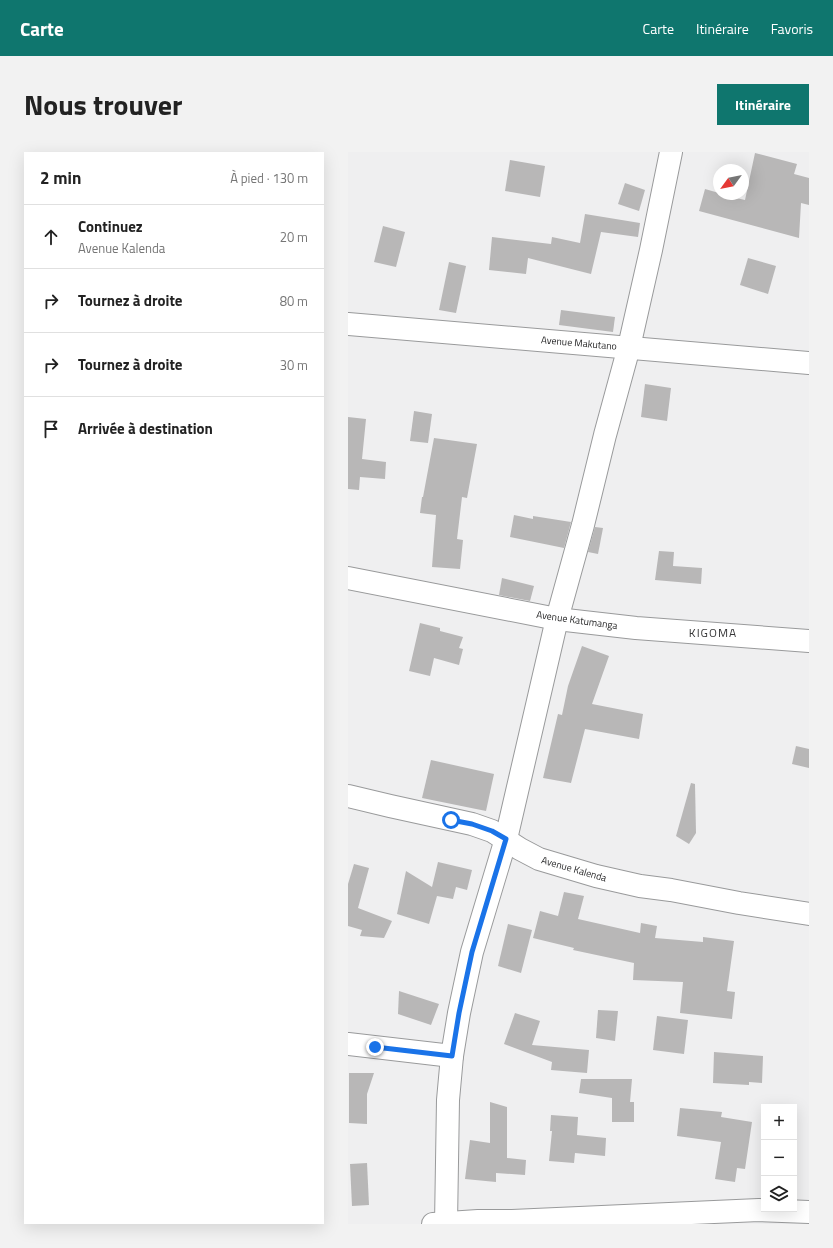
<!DOCTYPE html>
<html lang="fr">
<meta charset="utf-8">
<style>
:root{--surface:#fff;--page:#f2f2f2;--text:#222;--muted:#767676;--line:#e0e0e0;--accent:#0f766e}
body{margin:0;font-family:"Titillium Web",sans-serif;background:var(--page);color:var(--text)}
.controls{position:absolute;right:12px;bottom:12px;display:grid;overflow:hidden;border-radius:0px;box-shadow:0 4px 16px #0002}
.controls button{width:36px;height:36px;display:grid;place-items:center;padding:0;border:0;border-bottom:1px solid var(--line);background:var(--surface);color:var(--text);font:20px sans-serif}
.compass{position:absolute;left:365px;top:12px;width:36px;height:36px;border-radius:50%;background:var(--surface);box-shadow:0 4px 16px #0002;rotate:237deg}
.stop{position:absolute;width:12px;height:12px;margin:-9px;border:3px solid #1a73e8;border-radius:50%;background:#fff}
.stop.end{background:#1a73e8;border-color:#fff;box-shadow:0 1px 4px #0008}
.list{margin:0;padding:0;list-style:none}
h2{display:flex;justify-content:space-between;align-items:center;height:52px;margin:0;padding:0 16px;font-size:17px}
h2 small{font-size:13px;font-weight:400;color:var(--muted)}
.list li{display:grid;grid-template-columns:26px 1fr auto;gap:12px;align-items:center;box-sizing:border-box;height:64px;padding:0 16px;border-top:1px solid var(--line)}
.list b{display:block;font-size:15px;white-space:nowrap}
.list p{margin:0;font-size:13px;white-space:nowrap;color:var(--muted)}
.list em{font-size:13px;font-style:normal;color:var(--muted)}
.icon{flex:none;width:22px;height:22px;fill:none;stroke:currentColor;stroke-width:2;stroke-linecap:round;stroke-linejoin:round}
.map{position:relative;flex:none;width:461px;height:1072px;overflow:hidden;border-radius:0px}
header{display:flex;align-items:center;gap:24px;box-sizing:border-box;height:56px;padding:0 20px;background:var(--accent);color:#fff}
header strong{font-size:19px}
nav{display:flex;gap:22px;margin-inline-start:auto;font-size:14px}
.intro{display:flex;align-items:center;justify-content:space-between;box-sizing:border-box;height:96px;padding:0 24px}
h1{margin:0;font-size:28px}
.button{padding:10px 18px;border-radius:0px;background:var(--accent);color:#fff;font-size:14px;font-weight:700}
main{display:flex;gap:24px;padding:0 24px}
aside{flex:1;background:var(--surface);border-radius:0px;box-shadow:0 4px 16px #0002}
.map>svg:first-child{display:block}
.building{fill:#b8b7b7}
.lines{fill:none;stroke-linecap:round;stroke-linejoin:round}
.street-casing{stroke:#999a9b;stroke-width:24}
.street{stroke:#fff;stroke-width:22}
.route{stroke:#1a73e8;stroke-width:5}
.labels{text-anchor:middle;dominant-baseline:central;stroke-width:3;stroke-linejoin:round;paint-order:stroke}
.street-label{font-size:10px;fill:#262627;stroke:#fff}
.quarter-label{font-size:12px;letter-spacing:1px;fill:#373738;stroke:#fff}
</style>
<header>
<strong>Carte</strong>
<nav><a>Carte</a><a>Itinéraire</a><a>Favoris</a></nav>
</header>
<div class="intro"><h1>Nous trouver</h1><a class="button">Itinéraire</a></div>
<main>
<aside>
<h2>2 min<small>À pied · 130 m</small></h2>
<ul class="list">
<li><svg class="icon" aria-label="ahead" viewBox="0 0 24 24"><path d="M12 20V5M6 11l6-6 6 6"/></svg><div><b>Continuez</b><p>Avenue Kalenda</p></div><em>20 m</em></li>
<li><svg class="icon" aria-label="right" viewBox="0 0 24 24"><path d="M7 20v-9h11M14 6l5 5-5 5"/></svg><div><b>Tournez à droite</b></div><em>80 m</em></li>
<li><svg class="icon" aria-label="right" viewBox="0 0 24 24"><path d="M7 20v-9h11M14 6l5 5-5 5"/></svg><div><b>Tournez à droite</b></div><em>30 m</em></li>
<li><svg class="icon" aria-label="arrive" viewBox="0 0 24 24"><path d="M6 21V4h12l-3 4 3 4H6"/></svg><div><b>Arrivée à destination</b></div></li>
</ul>
</aside>
<div class="map">
<svg width="461" height="1072" viewBox="0 0 461 1072">
<rect width="100%" height="100%" fill="#efeff0"/>
<g class="building">
<polygon points="407,1 449,12 446,22 461,26 461,53 453,51 451,86 351,59 357,37 371,41 371,42 397,48"/>
<polygon points="162,8 197,14 192,45 157,39"/>
<polygon points="277,31 297,38 291,59 270,52"/>
<polygon points="237,62 292,71 290,85 253,80 243,122 180,106 178,122 141,118 144,85 203,92 204,85 232,91"/>
<polygon points="35,74 57,80 48,115 26,110"/>
<polygon points="400,106 428,114 420,142 392,133"/>
<polygon points="101,110 118,114 108,161 91,158"/>
<polygon points="213,158 267,165 265,180 211,173"/>
<polygon points="297,232 323,236 319,269 293,265"/>
<polygon points="66,259 84,262 80,291 62,289"/>
<polygon points="0,265 18,267 14,307 38,310 37,327 12,325 11,338 0,337"/>
<polygon points="86,286 129,292 119,346 114,345 109,387 115,388 112,417 84,415 88,363 72,361 74,345 75,345"/>
<polygon points="166,363 185,367 185,364 223,370 216,396 162,385"/>
<polygon points="247,375 255,376 250,402 240,400"/>
<polygon points="311,399 326,400 325,414 354,416 353,432 307,428"/>
<polygon points="154,426 186,434 182,449 151,443"/>
<polygon points="72,471 92,476 92,479 115,485 111,496 115,497 111,513 86,506 82,524 61,519"/>
<polygon points="234,494 261,504 244,552 295,562 291,587 237,577 223,631 195,626 210,562 214,563 220,534"/>
<polygon points="448,594 461,597 461,616 444,612"/>
<polygon points="83,608 146,622 138,659 74,646"/>
<polygon points="343,631 347,632 348,681 341,692 328,684"/>
<polygon points="90,710 124,718 119,738 108,735 105,747 89,744 81,772 49,762 58,719 84,735"/>
<polygon points="6,712 21,716 10,756 44,769 36,786 12,784 14,778 0,774 0,732"/>
<polygon points="216,740 236,744 230,767 292,781 293,771 309,774 307,786 355,790 355,785 386,789 379,839 387,840 384,867 332,861 335,830 285,828 286,811 225,798 226,796 185,786 192,759 210,764"/>
<polygon points="160,772 184,778 173,821 150,814"/>
<polygon points="51,839 91,852 83,873 50,862"/>
<polygon points="250,858 270,859 267,889 248,886"/>
<polygon points="167,861 192,869 184,893 241,898 239,921 203,918 204,910 156,892"/>
<polygon points="309,864 340,868 336,902 305,898"/>
<polygon points="366,900 415,904 414,931 401,930 401,933 365,931"/>
<polygon points="1,921 26,921 19,942 19,972 1,971"/>
<polygon points="233,927 284,927 282,950 286,950 286,970 264,970 264,946 231,941"/>
<polygon points="142,950 159,955 159,1006 178,1008 177,1023 148,1021 148,1030 117,1027 122,988 142,991"/>
<polygon points="332,956 374,960 373,965 404,970 397,1017 389,1016 387,1030 367,1027 373,990 329,984"/>
<polygon points="203,963 230,965 229,983 258,986 257,1004 227,1001 226,1011 201,1009 204,979 202,979"/>
<polygon points="19,1011 21,1053 4,1054 2,1012"/>
</g>
<g class="lines">
<g class="street-casing">
<g id="street">
<polyline points="0,172 461,211"/>
<polyline points="0,426 209,467 288,476 461,489"/>
<polyline points="0,644 42,654 124,672 144,679 172,697 191,707 248,724 292,734 323,738 391,751 461,762"/>
<polyline points="0,892 104,904"/>
<polyline points="85,1072 130,1069 164,1069 411,1058 461,1060"/>
<polyline points="98,1072 100,948 104,904 111,861 124,800 158,687 209,467 235,373 257,283 281,195 303,98 323,0"/>
</g>
</g>
<use href="#street" class="street"/>
</g>
<g class="lines">
<polyline class="route" points="27,895 104,904 111,861 124,800 158,687 144,679 124,672 103,668"/>
</g>
<g class="labels">
<g class="street-label">
<text transform="translate(231 191) rotate(5)">Avenue Makutano</text>
<text transform="translate(229 468) rotate(8)">Avenue Katumanga</text>
<text transform="translate(226 717) rotate(16)">Avenue Kalenda</text>
</g>
<g class="quarter-label">
<text x="365" y="480">KIGOMA</text>
</g>
</g>
</svg>
<div class="controls">
<button>+</button>
<button>−</button>
<button><svg class="icon" aria-label="layers" viewBox="0 0 24 24"><path d="M12 4l9 5-9 5-9-5zM3 14l9 5 9-5"/></svg></button>
</div>
<svg class="compass" viewBox="-18 -18 36 36"><path d="M0-13l5 13h-10z" fill="#e53935"/><path d="M0 13l5-13h-10z" fill="#767676"/></svg>
<div class="stop" style="left:103px;top:668px"></div>
<div class="stop end" style="left:27px;top:895px"></div>
</div>
</main>
